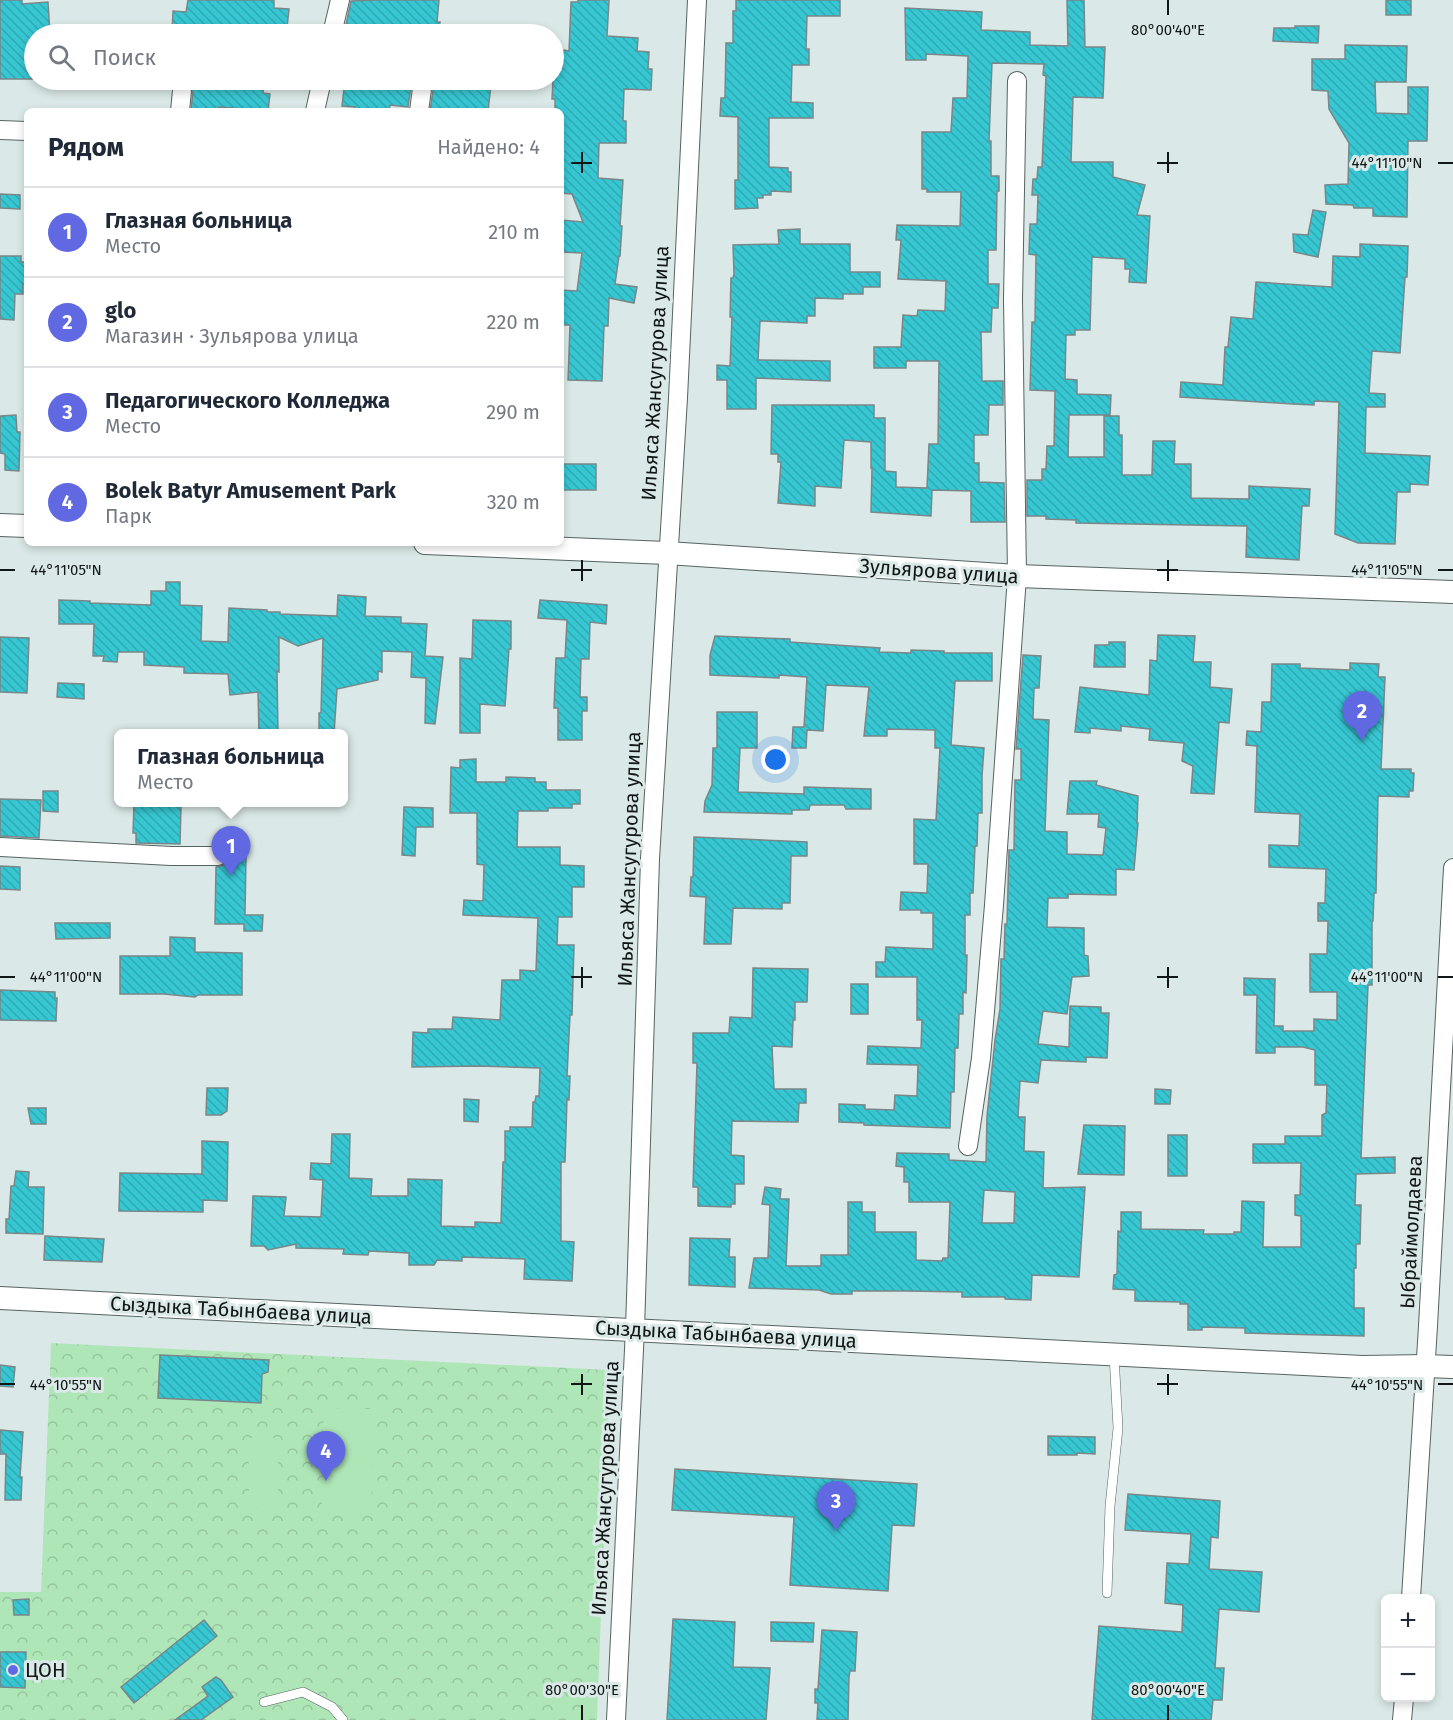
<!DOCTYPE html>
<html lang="ru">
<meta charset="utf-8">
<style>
:root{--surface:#fff;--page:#f2f2f3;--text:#1f2937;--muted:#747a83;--line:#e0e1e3;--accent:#6069e1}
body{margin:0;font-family:"Fira Sans",sans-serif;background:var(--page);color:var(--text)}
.controls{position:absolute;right:18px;bottom:18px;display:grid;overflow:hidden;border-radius:9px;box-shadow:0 3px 9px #0003}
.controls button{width:54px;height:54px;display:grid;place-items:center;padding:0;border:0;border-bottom:2px solid var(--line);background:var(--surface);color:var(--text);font:30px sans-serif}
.you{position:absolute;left:776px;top:760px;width:21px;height:21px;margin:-15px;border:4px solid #fff;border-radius:50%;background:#1a73e8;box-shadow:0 0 0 9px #1a73e833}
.badge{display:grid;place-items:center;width:39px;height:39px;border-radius:50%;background:var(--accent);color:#fff;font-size:20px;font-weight:700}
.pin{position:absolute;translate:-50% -50px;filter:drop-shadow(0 2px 3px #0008)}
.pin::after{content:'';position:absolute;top:32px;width:21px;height:18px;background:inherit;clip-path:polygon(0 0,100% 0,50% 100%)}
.popup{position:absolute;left:114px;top:729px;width:234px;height:78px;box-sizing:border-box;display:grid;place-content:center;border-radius:9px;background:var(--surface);filter:drop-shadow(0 2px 4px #0005);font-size:20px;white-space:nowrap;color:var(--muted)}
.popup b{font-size:22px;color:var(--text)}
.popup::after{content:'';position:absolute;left:50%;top:100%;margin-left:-12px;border:12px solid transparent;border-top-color:var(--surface)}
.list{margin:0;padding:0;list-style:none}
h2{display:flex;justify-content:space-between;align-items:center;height:78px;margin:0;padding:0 24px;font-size:26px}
h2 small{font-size:20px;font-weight:400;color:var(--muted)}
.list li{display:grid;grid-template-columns:39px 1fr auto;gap:18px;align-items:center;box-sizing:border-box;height:90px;padding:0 24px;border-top:2px solid var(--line)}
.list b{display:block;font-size:22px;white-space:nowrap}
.list p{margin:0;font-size:20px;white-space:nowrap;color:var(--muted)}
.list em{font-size:20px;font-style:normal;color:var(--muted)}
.icon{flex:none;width:33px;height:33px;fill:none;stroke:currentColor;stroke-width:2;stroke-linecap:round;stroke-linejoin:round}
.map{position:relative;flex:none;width:1453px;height:1720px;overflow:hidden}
.search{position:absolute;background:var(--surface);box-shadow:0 3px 9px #0003;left:24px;top:24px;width:540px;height:66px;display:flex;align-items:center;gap:15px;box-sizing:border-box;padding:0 21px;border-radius:33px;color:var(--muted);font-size:22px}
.panel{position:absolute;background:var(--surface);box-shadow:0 3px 9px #0003;left:24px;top:108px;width:540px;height:438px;border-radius:9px}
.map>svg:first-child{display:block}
.park{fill:url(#park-crowns)}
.pitch{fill:#afe6b8}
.building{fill:url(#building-back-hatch);stroke:#798788;stroke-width:1.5;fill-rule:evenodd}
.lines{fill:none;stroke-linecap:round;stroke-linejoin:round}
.service-casing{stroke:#556361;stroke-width:10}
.minor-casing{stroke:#556361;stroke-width:20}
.tertiary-casing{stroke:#556361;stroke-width:24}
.service{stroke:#fff;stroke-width:9}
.minor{stroke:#fff;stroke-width:18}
.tertiary{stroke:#fff;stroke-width:22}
.ticks{fill:none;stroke:#111616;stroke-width:2}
.poi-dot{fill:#6069e1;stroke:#dae9e7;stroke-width:2}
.labels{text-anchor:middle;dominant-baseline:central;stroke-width:6;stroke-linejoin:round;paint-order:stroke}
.street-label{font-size:20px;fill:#111616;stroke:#dae9e7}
.poi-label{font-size:20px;fill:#111616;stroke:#dae9e7;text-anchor:start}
.ticks-label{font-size:15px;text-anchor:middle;fill:#111616;stroke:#dae9e7;stroke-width:6;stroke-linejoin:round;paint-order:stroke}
</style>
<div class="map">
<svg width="1453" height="1720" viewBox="0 0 1453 1720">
<defs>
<pattern id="park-crowns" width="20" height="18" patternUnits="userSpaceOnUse" patternTransform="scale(1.5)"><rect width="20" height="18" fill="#afe6b8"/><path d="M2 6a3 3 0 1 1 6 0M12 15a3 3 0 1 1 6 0" fill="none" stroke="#96c59d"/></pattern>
<pattern id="building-back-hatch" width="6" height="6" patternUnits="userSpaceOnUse" patternTransform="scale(1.5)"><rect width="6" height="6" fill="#37c7d3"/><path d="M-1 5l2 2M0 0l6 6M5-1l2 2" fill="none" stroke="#30aab4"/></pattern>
</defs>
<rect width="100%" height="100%" fill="#dae9e7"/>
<polygon class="park" points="51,1343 610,1370 597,1720 0,1720 0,1592 41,1592"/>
<g class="pitch">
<polygon points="324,1408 374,1409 371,1511 322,1510"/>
<polygon points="249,1438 278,1438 278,1508 249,1507"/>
</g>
<g class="building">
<polygon points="0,0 22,0 22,4 48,2 50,34 34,34 34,79 0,79"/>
<polygon points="188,0 274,0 274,8 289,9 287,28 255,25 254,34 225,33 225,34 172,34 173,11 186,12"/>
<polygon points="376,0 439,0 437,22 440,22 438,34 344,34 351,1"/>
<polygon points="578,0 609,0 607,36 638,38 637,51 649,52 648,69 652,69 651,90 624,89 623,121 626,121 626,143 599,143 598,178 623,180 620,226 622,226 620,256 619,256 615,284 637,287 634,303 609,298 608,326 604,326 602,381 568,380 570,325 561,325 561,290 577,291 582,253 561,252 561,220 583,222 572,194 561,193 561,111 555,111 555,99 552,99 553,80 554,68 562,68 563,50 569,51 571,2 578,2"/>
<polygon points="736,0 840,0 840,16 807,16 806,49 809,49 809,65 792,65 791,102 813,103 813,118 769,118 769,167 788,168 788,172 791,172 791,192 771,191 771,195 763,195 763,198 757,198 758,208 735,209 735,180 738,180 738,117 720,116 721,98 725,98 726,43 733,43 733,11 736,11"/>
<polygon points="1067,0 1084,0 1085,47 1105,47 1103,98 1073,97 1071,162 1113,162 1113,177 1145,185 1137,215 1150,216 1146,283 1129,282 1130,269 1125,269 1125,259 1092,257 1090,330 1075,330 1075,335 1066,335 1065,379 1077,380 1077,394 1111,395 1110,415 1069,415 1068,457 1104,457 1104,416 1119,416 1119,435 1122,435 1122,475 1152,475 1153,441 1175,441 1174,464 1191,464 1191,498 1249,499 1249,486 1310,489 1309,506 1302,506 1299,560 1246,557 1247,526 1076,523 1076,520 1046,519 1046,516 1027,516 1027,480 1042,480 1042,469 1046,469 1047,446 1054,446 1055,391 1030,390 1032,322 1035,322 1036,255 1029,254 1030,224 1037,224 1038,195 1032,195 1033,179 1037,179 1038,167 1042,167 1046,76 1043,75 1044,64 992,63 989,141 991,141 991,176 999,176 999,191 997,191 996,250 988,250 988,284 999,284 998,308 992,308 991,332 981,332 982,381 1003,381 1003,405 989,405 988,435 974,435 974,463 979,463 979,482 1004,483 1005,522 971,522 971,491 932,490 931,516 871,512 872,468 871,468 871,442 844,440 841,488 815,486 815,506 778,503 781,462 778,462 778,454 771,454 772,405 874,405 874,418 885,418 885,471 896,472 896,487 927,488 929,444 938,444 939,361 906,361 906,368 874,368 874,347 901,347 903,315 917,316 918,310 945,311 946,281 898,279 901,240 896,240 897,225 960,226 961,192 927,192 927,189 922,189 922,132 951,132 953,98 967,98 968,56 926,54 926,60 906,60 905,8 982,12 981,30 1030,32 1030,45 1068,46"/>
<rect x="1386" y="0" width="25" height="15"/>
<polygon points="1295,26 1319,26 1318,43 1273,41 1274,28 1295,28"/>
<polygon points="1345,45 1407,46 1406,82 1375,82 1376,113 1408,114 1408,87 1428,87 1427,141 1408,141 1407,217 1373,216 1373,208 1354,208 1353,205 1326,204 1325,185 1348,184 1349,143 1329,109 1328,91 1312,90 1312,59 1345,59"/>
<polygon points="194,80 264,80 263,93 270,94 268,111 219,107 219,111 191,111"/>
<polygon points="345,80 416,80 411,87 408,107 390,105 389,111 354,111 355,107 342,106"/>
<polygon points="428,80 473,80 473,83 491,85 488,111 430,111 433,90 432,84"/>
<polygon points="0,194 20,195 20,209 0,208"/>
<polygon points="1313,210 1326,212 1318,257 1294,252 1293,234 1308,235"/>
<polygon points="800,229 800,244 850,244 850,272 880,272 880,287 863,287 863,294 843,294 843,299 815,298 815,316 807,316 807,323 760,321 758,360 830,361 830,381 756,378 756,409 727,409 727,380 717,380 717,365 730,366 732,317 730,317 731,278 733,278 734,274 733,245 779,244 778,230"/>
<polygon points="1360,244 1408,246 1407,277 1405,277 1400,353 1372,351 1369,393 1385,394 1385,407 1366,407 1365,453 1430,456 1428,485 1410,484 1410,492 1397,492 1395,544 1358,543 1335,534 1339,402 1314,401 1314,405 1293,404 1180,397 1181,382 1223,385 1225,347 1228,347 1231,317 1253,319 1256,282 1332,287 1333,256 1360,257"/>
<polygon points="0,256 21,256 21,262 27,262 27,284 23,284 23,294 15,294 14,320 0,319"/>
<polygon points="16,415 17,432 20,432 19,471 5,470 5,454 0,453 0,416"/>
<rect x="561" y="464" width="35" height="26"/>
<polygon points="166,582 180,582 180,605 202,606 201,641 228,642 229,608 267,610 267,612 280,612 280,614 337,616 338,595 366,597 365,616 401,617 401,623 427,624 425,656 443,657 435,724 425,723 426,678 411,677 412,652 382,651 382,672 378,671 378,680 337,689 334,734 319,734 319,713 321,713 323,638 298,646 279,637 279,672 277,671 278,734 259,734 258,692 230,695 228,674 184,673 184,667 144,665 144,652 118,652 117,662 103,661 104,656 93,656 94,624 59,624 59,600 90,601 90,603 151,605 151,591 166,591"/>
<polygon points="540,600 607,605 606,624 590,622 589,659 581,659 580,697 587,697 587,711 582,711 582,740 558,740 558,708 554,708 556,658 565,658 567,620 538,618"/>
<polygon points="473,620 511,621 511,649 509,649 505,706 480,704 480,733 460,733 460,658 472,659"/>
<polygon points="1158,635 1195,636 1193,662 1211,662 1210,687 1232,689 1229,723 1219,722 1214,794 1191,793 1193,766 1182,761 1184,743 1149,740 1150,729 1121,726 1121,731 1090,728 1090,733 1075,732 1080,687 1149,695 1150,660 1157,661"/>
<polygon points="715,636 790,639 790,642 880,648 879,652 911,653 911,650 944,651 944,653 992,653 992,681 955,681 951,745 984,748 982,776 982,813 978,813 977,846 975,846 973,893 970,893 970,915 965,915 965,955 967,955 966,993 963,992 963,1014 959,1014 958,1048 955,1048 954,1092 951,1092 950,1128 864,1125 864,1123 839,1122 839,1104 865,1105 865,1109 894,1110 895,1095 917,1096 918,1065 867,1064 868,1046 921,1048 922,1020 917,1020 917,977 876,977 876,962 885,962 886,947 933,949 933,913 921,913 921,910 900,910 901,892 927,893 928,864 914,864 914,819 936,820 940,748 935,748 935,730 887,729 887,736 864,736 869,687 826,685 823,731 807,730 806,748 792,748 793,727 804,727 807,677 779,675 779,678 710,675 710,655"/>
<polygon points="0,637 29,638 27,693 0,692"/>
<polygon points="1109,642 1125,642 1125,667 1094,667 1095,645 1109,645"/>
<path d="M1023 655 1041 656 1039 688H1034L1033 719 1049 720 1045 831 1067 832V854L1103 855 1106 828 1098 827 1099 814H1067L1070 781H1097L1096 785 1138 796 1137 823H1138L1134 870 1116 869V895L1068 894V898H1048L1047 927 1084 928V955L1088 956 1089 976 1072 977 1067 1014 1043 1011 1038 1044 1069 1047 1070 1006 1101 1007V1013H1109L1107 1058 1086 1057V1062L1041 1060 1038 1083 1020 1081 1018 1117H1025L1024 1151 1044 1152 1043 1188 1085 1187 1079 1277 1032 1275 1031 1300 1005 1299V1297H962V1292L908 1291H852V1294H831L819 1290 749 1288 754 1258H768L770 1205 762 1204 765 1187 781 1189 780 1199H789L786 1266H821V1255H848V1202H862V1212H875V1232H916V1260L942 1261 943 1258H948L950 1202H909V1182H904V1167L896 1166 897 1153 949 1154V1160L986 1162 987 1116 995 1040 1000 1009 1001 959H1004L1005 924H1007L1009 850H1014L1015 780H1021V749H1016ZM984 1190 1015 1192 1014 1223H982Z"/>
<polygon points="1350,663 1379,664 1378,677 1385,677 1381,769 1411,769 1411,773 1414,773 1413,791 1409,791 1409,797 1378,796 1376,893 1374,893 1373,921 1372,922 1372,985 1368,985 1361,1158 1395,1157 1395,1173 1356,1174 1355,1205 1361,1205 1360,1244 1356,1244 1356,1268 1354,1268 1354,1308 1364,1308 1364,1336 1245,1333 1245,1328 1202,1327 1202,1330 1188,1330 1188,1304 1180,1304 1180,1302 1135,1301 1135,1290 1113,1289 1114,1275 1117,1274 1118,1231 1121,1232 1121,1212 1141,1212 1141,1229 1204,1230 1203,1234 1234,1234 1234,1232 1241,1232 1242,1201 1264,1202 1263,1247 1301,1247 1301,1216 1295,1215 1295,1195 1300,1195 1301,1163 1253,1163 1253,1144 1285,1144 1285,1136 1322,1136 1322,1115 1326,1113 1327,1085 1315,1085 1315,1050 1303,1047 1275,1047 1275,1053 1256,1053 1257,995 1244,995 1244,978 1275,979 1274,1026 1283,1026 1283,1031 1314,1031 1314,1019 1337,1020 1337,992 1310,992 1310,954 1327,954 1328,921 1318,921 1318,903 1325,903 1326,869 1269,867 1269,845 1299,846 1300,814 1255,812 1257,746 1246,745 1247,731 1261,732 1262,702 1271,702 1272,664 1300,664 1300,668 1350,670"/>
<polygon points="58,683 84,684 84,699 57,697"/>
<polygon points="717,712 757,712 757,748 740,748 738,792 804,794 804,787 871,789 871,809 846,809 844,805 810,805 809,810 792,810 792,814 704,812 705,801 712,785 713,748 717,748"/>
<polygon points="476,759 476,782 506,782 506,777 535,778 535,782 546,782 546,790 580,790 580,804 572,804 572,808 548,808 548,811 518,811 517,847 560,847 560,865 584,866 584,887 572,887 572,917 558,917 557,945 574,945 572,1015 570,1015 567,1076 570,1076 569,1100 567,1099 565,1162 561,1162 561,1241 574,1242 572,1281 524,1279 525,1259 462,1257 462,1261 437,1260 434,1265 409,1265 409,1253 369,1251 368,1255 343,1254 344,1249 296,1248 296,1244 268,1250 264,1246 251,1246 253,1196 286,1197 284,1216 321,1217 323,1180 310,1179 311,1163 331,1164 332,1134 350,1134 349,1178 372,1179 371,1196 408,1196 408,1179 442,1180 441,1226 475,1227 475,1222 501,1223 503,1162 505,1162 505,1131 510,1131 510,1127 532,1127 533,1102 535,1102 536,1096 539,1096 540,1068 479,1066 412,1067 413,1032 428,1033 428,1029 452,1029 453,1017 500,1020 502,980 520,980 520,970 536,971 538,918 463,915 464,900 483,901 484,865 477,864 477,813 450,813 451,767 460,768 460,760"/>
<polygon points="43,791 58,791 58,812 43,811"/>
<polygon points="0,799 41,800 39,838 0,836"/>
<polygon points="134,805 181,806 180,844 136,843 136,833 133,833"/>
<polygon points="404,807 433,808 433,827 416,827 415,856 402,855"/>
<polygon points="694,837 807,842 807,856 791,856 790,903 782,903 782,909 733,908 731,944 704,944 706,897 690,896 691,877 693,877"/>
<polygon points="229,857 246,857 245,915 263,915 262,931 244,931 244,924 215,924 216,867 224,865"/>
<polygon points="0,866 20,867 20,890 0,889"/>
<polygon points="55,923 110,923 110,938 56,939"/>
<polygon points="170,937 195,938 195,952 242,953 242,995 198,995 195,997 164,994 120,994 120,956 170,956"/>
<polygon points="753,968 808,969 807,1002 795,1002 795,1020 793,1020 792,1047 772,1046 774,1089 806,1089 806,1103 799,1103 798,1122 732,1121 731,1155 744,1156 744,1184 735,1184 735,1204 731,1204 731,1207 698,1206 698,1187 693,1187 697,1063 693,1063 693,1033 729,1033 730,1017 752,1018"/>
<rect x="851" y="984" width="17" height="30"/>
<polygon points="0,990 55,992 55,998 57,998 56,1021 0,1020"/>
<polygon points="207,1088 228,1088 227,1111 221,1115 206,1115"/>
<polygon points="1155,1089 1171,1090 1170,1104 1155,1104"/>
<polygon points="464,1099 479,1100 478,1122 464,1121"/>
<polygon points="28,1108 46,1108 46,1124 31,1124"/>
<polygon points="1084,1125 1125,1126 1124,1175 1078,1174"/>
<rect x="1168" y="1135" width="19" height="41"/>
<polygon points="202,1141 228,1142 227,1201 203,1200 203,1212 119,1211 120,1173 202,1174"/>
<polygon points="16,1171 29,1172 28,1187 44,1187 43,1234 6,1233 6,1219 9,1219 11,1186 14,1186"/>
<polygon points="45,1236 104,1239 102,1262 44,1260"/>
<polygon points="690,1238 730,1239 729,1257 735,1257 735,1287 689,1285"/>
<polygon points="160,1355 269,1360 268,1372 262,1374 261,1403 158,1398"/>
<polygon points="0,1365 15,1367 13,1387 0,1386"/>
<polygon points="0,1430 23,1432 20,1477 22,1477 21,1500 5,1500 6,1454 0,1454"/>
<polygon points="1048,1436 1095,1437 1095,1454 1077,1453 1077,1455 1048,1455"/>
<polygon points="675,1469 917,1484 914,1526 892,1525 888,1591 790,1585 794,1517 672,1510"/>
<polygon points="1128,1494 1220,1501 1218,1538 1211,1537 1209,1569 1262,1572 1259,1612 1219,1609 1215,1668 1224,1668 1222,1700 1213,1700 1211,1720 1092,1720 1099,1626 1182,1632 1183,1605 1165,1603 1167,1563 1189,1564 1191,1534 1125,1530"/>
<polygon points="29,1599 29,1615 14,1615 13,1600"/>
<polygon points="673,1619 735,1622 733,1667 770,1668 766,1720 667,1720"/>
<polygon points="204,1620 217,1636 134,1703 121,1687"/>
<polygon points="771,1622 814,1623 813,1642 771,1641"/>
<polygon points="822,1630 857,1632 855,1671 850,1671 849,1677 848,1720 817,1720 818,1703 815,1703 815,1689 818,1689"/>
<polygon points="0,1652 26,1652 25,1688 0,1687"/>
<polygon points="216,1677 221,1680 233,1697 201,1720 175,1720 208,1696 202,1687"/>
</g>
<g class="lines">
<g class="service-casing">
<g id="service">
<polyline points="1107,1593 1110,1506 1118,1428 1114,1355"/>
<polyline points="264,1702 303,1692 332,1707 343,1720"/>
</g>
</g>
<g class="minor-casing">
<g id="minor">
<polyline points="332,34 340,0"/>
<polyline points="180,111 183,80"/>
<polyline points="315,111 322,80"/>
<polyline points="419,111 422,89"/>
<polyline points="0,130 27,131"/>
<polyline points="0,847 171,856 218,856"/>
<polyline points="968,1146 981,1058 994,905 1017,576 1013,299 1017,81"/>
<polyline points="1411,1598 1428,1326 1453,868"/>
<polyline points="616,1720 635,1329 650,859 678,398 697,0"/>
<polyline points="1402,1720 1404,1698"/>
</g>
</g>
<g class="tertiary-casing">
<g id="tertiary">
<polyline points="0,525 27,526"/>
<polyline points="425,543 667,553 1017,576 1453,592"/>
<polyline points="0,1298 1362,1367 1425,1366 1453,1367"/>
</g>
</g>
<use href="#service" class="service"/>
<use href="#minor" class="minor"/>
<use href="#tertiary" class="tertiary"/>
</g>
<path class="ticks" d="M1168 0V15M582 152V173M1168 152V173M571 163H592M1157 163H1178M1438 163H1453M582 560V581M1168 560V581M0 570H15M571 570H592M1157 570H1178M1438 570H1453M582 967V988M1168 967V988M0 977H15M571 977H592M1157 977H1178M1438 977H1453M582 1374V1395M1168 1374V1395M0 1384H15M571 1384H592M1157 1384H1178M1438 1384H1453M582 1705V1720M1168 1705V1720"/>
<circle class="poi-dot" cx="13" cy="1670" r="6"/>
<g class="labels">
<g class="street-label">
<text transform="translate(655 373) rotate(-87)">Ильяса Жансугурова улица</text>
<text transform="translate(939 571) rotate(4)">Зульярова улица</text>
<text transform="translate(629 859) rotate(-88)">Ильяса Жансугурова улица</text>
<text transform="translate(1411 1232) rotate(-87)">Ыбраймолдаева</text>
<text transform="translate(241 1310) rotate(3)">Сыздыка Табынбаева улица</text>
<text transform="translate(726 1334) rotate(3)">Сыздыка Табынбаева улица</text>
<text transform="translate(605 1488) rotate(-87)">Ильяса Жансугурова улица</text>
</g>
<g class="poi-label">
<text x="25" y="1670">ЦОН</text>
</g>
</g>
<g class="ticks-label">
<text x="1168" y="35">80°00'40"E</text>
<text x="1387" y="168">44°11'10"N</text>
<text x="66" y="575">44°11'05"N</text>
<text x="1387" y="575">44°11'05"N</text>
<text x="66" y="982">44°11'00"N</text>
<text x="1387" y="982">44°11'00"N</text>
<text x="66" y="1390">44°10'55"N</text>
<text x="1387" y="1390">44°10'55"N</text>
<text x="582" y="1695">80°00'30"E</text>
<text x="1168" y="1695">80°00'40"E</text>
</g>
</svg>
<div class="controls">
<button>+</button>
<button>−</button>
</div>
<div class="you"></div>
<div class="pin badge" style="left:231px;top:876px">1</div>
<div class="popup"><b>Глазная больница</b>Место</div>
<div class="pin badge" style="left:1362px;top:741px">2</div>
<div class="pin badge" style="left:836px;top:1531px">3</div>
<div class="pin badge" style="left:326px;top:1481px">4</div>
<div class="search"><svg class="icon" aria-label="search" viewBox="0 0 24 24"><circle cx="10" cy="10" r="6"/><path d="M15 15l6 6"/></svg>Поиск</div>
<section class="panel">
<h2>Рядом<small>Найдено: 4</small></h2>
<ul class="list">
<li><span class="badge">1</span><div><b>Глазная больница</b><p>Место</p></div><em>210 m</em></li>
<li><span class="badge">2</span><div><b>glo</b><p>Магазин · Зульярова улица</p></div><em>220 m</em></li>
<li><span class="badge">3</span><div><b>Педагогического Колледжа</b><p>Место</p></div><em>290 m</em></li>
<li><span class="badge">4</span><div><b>Bolek Batyr Amusement Park</b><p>Парк</p></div><em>320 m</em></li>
</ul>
</section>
</div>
